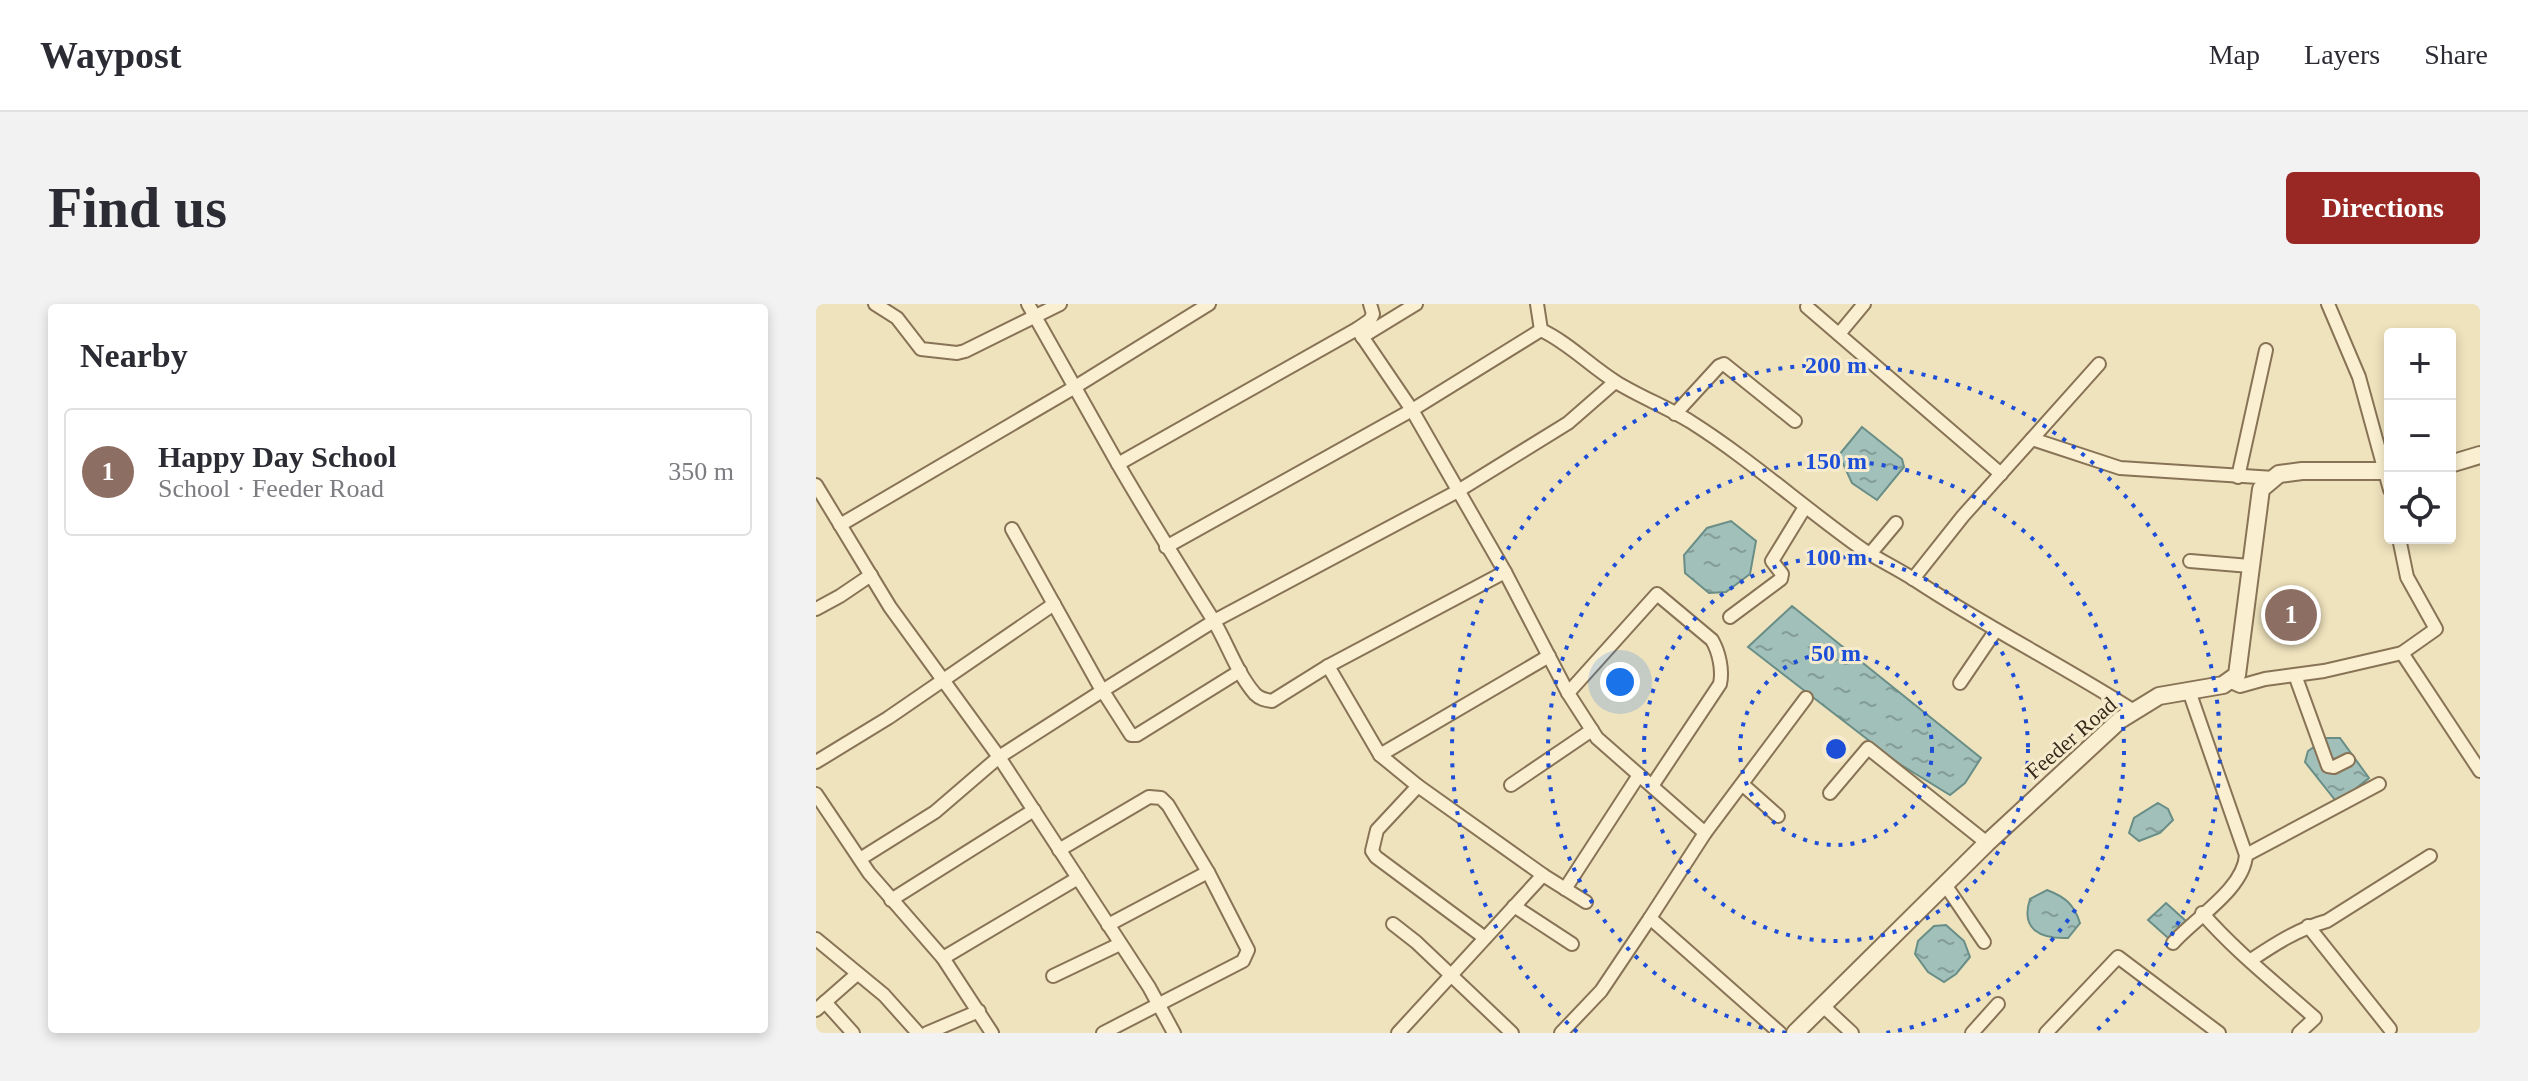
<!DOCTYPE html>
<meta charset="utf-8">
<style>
:root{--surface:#fff;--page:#f2f2f3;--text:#2b2b33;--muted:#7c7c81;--line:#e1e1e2;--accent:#992824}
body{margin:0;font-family:"Times New Roman",serif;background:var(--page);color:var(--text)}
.controls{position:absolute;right:24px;top:24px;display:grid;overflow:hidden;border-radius:8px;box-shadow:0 4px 12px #0003}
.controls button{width:72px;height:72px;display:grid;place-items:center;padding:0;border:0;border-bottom:2px solid var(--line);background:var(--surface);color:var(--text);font:40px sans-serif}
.you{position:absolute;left:804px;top:378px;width:28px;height:28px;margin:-20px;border:6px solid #fff;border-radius:50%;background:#1a73e8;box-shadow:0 0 0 12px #1a73e833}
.badge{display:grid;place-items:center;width:52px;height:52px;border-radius:50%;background:var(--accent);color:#fff;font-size:26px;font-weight:700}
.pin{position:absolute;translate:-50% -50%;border:4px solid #fff;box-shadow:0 2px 8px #0006}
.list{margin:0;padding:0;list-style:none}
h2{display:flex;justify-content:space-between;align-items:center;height:104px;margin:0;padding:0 32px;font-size:34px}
h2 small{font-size:26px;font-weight:400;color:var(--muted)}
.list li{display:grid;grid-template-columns:52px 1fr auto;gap:24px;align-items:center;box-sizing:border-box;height:128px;margin:0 16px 16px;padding:0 16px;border:2px solid var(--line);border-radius:8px}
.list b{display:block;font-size:30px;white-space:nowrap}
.list p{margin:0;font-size:26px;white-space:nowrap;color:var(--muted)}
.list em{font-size:26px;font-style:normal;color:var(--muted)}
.icon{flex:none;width:44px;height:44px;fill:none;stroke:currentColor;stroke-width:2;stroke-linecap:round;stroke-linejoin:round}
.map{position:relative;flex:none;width:1664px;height:729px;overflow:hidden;border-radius:8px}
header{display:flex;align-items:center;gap:48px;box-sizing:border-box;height:112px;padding:0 40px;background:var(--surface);border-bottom:2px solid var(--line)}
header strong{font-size:38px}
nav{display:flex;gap:44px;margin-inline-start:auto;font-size:28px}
.intro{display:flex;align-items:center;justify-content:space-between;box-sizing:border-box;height:192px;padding:0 48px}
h1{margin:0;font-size:56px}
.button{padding:20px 36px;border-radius:8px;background:var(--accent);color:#fff;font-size:28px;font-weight:700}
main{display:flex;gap:48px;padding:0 48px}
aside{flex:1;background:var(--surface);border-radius:8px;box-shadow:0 4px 12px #0003}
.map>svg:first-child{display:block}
.water{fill:url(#water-ripples);stroke:#688e87;stroke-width:2}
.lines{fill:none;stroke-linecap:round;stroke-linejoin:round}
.minor-casing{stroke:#887356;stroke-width:16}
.tertiary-casing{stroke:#887356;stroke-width:20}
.minor{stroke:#faf0d1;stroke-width:12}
.tertiary{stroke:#faf0d1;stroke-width:16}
.ring{fill:none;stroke:#1d4ed8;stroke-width:4;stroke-dasharray:4 8}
.labels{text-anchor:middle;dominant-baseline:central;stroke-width:6;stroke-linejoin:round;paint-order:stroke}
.street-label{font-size:22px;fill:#362a1b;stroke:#f6eccd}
.centre{fill:#1d4ed8;stroke:#f6eccd;stroke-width:4}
.ring-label{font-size:24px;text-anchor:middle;font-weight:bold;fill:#1d4ed8;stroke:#f6eccd;stroke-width:6;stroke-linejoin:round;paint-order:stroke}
</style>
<header>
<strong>Waypost</strong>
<nav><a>Map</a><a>Layers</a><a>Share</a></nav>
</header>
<div class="intro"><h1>Find us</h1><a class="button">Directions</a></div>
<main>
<aside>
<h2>Nearby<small></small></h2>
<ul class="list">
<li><span class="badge" style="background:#8d6e63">1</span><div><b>Happy Day School</b><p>School · Feeder Road</p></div><em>350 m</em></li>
</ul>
</aside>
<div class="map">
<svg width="1664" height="729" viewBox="0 0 1664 729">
<defs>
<pattern id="water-ripples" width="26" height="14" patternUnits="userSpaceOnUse" patternTransform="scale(2)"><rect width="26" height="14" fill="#a1c0b9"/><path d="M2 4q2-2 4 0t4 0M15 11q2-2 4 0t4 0" fill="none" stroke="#849c96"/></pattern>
</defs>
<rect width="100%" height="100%" fill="#efe3bd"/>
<g class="water">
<polygon points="1046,123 1086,155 1088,163 1061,196 1036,179 1023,151"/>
<polygon points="915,217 940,237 934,270 910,288 893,289 869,269 868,251 891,224"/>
<polygon points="976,302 1165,454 1149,479 1134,491 1082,459 932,343"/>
<polygon points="1511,434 1524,434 1553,474 1528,494 1519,496 1489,458 1492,447"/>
<polygon points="1342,499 1352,505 1357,516 1344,529 1323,537 1313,529 1318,514"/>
<path d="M1231 586C1249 593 1258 600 1264 619L1252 634C1225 635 1204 626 1214 595Z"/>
<polygon points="1350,599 1370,617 1352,634 1332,616"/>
<polygon points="1130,621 1148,637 1154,653 1140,670 1128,678 1112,668 1099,650 1102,637 1118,622"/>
</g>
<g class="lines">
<g class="minor-casing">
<g id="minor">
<polyline points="59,0 81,14 105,45 141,49 149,47 244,0"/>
<polyline points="212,0 302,160 541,25 554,16 557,10 554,0"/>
<polyline points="721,0 725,26"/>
<polyline points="1512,0 1543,73 1574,186"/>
<polyline points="991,3 1185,170"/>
<polyline points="541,25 596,106 689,268 752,389 781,434 889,529"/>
<polyline points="1023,30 1048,0"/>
<polyline points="546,33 600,0"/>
<polyline points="859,110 903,62 908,60 979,117"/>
<polyline points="1216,135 1304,164 1458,174"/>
<path d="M302 160C332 212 364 263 396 314 411 338 420 368 439 390 444 395 449 396 456 397L512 362 689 268"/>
<polyline points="1422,173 1450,46"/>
<polyline points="0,181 74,303 183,453 333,683 358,729"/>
<polyline points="24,221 259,83 393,0"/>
<polyline points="196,225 283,381 315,431 321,431 424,367"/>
<polyline points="1583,234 1591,273 1620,325 1586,349"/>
<path d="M350 243 596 106 725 26C753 39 774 62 800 78 824 93 851 103 875 118 935 156 988 204 1046 245 1063 256 1082 265 1099 276 1170 323 1246 361 1318 407"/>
<polyline points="1054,250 1080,219"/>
<polyline points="1374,257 1434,262"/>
<polyline points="1097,275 1147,212 1283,60"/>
<polyline points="0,305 24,292 55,271"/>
<polyline points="914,313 965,275 966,270 956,257 989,203"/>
<polyline points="512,362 564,451 602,482 727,571 770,598"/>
<polyline points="1479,371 1512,462 1518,463 1532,456"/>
<polyline points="1413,377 1424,382 1449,375 1508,367 1586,349 1664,467"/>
<polyline points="1144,379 1180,326"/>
<path d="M752 389 841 290 896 336C903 348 907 366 904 380L836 482"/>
<polyline points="564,451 733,352"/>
<polyline points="0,458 72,414 238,300"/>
<polyline points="926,480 962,512"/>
<polyline points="695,481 776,426"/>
<polyline points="602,482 561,526 556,547 560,553 669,634"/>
<polyline points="1014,489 1052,444 1171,539"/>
<polyline points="0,490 53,569 127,654 176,729"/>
<polyline points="243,546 333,493 345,494 352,501 392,568 432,646 427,657 287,729"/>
<polyline points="1430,551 1563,480"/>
<polyline points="44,555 119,508 183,453 286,387 398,317 642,187 752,119 799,78"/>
<polyline points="1130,582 1168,638"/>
<polyline points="749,585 823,471"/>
<polyline points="75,596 218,506"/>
<polyline points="698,602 756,640"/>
<path d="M1386 609C1420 648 1461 680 1499 714L1483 729"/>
<polyline points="577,620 600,638 696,729"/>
<polyline points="292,621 392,568"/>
<polyline points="1492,622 1574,725"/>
<polyline points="0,635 68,691 102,729"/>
<path d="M1357 639C1379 614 1428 585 1430 551L1373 387"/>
<polyline points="127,654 262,574"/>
<path d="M1435 656C1459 640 1482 625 1511 617L1614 552"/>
<polyline points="237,672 304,640"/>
<polyline points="9,698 37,729"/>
<polyline points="1007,702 1036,729"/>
<polyline points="0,706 41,670"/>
<polyline points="111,729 163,707"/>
<polyline points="582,729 727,571"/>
<polyline points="745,729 785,687 834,614"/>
<polyline points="964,729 834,614 889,529 990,394"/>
<polyline points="1156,729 1182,700"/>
<polyline points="1230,729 1302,653 1403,729"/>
</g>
</g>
<g class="tertiary-casing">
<g id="tertiary">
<polyline points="1634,160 1664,151"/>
<polyline points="979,729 1171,539 1304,416 1343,392 1407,381 1421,371 1445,185 1463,170 1486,167 1574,167"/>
</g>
</g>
<use href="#minor" class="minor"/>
<use href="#tertiary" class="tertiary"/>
</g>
<g class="ring">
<circle cx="1020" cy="445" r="96"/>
<circle cx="1020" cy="445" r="192"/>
<path d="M970 729A288 288 0 1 1 1070 729"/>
<path d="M761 728A384 384 0 1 1 1279 728"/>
</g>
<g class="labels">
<g class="street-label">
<text transform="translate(1255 434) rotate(-41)">Feeder Road</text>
</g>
</g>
<circle cx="1020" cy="445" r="12" class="centre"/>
<g class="ring-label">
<text x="1020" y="69">200 m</text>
<text x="1020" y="165">150 m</text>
<text x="1020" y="261">100 m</text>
<text x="1020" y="357">50 m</text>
</g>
</svg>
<div class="controls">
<button>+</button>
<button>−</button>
<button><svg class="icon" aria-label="locate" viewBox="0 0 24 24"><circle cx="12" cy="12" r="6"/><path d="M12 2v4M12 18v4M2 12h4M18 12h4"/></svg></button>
</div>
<div class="you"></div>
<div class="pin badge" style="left:1475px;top:311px;background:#8d6e63">1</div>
</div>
</main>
